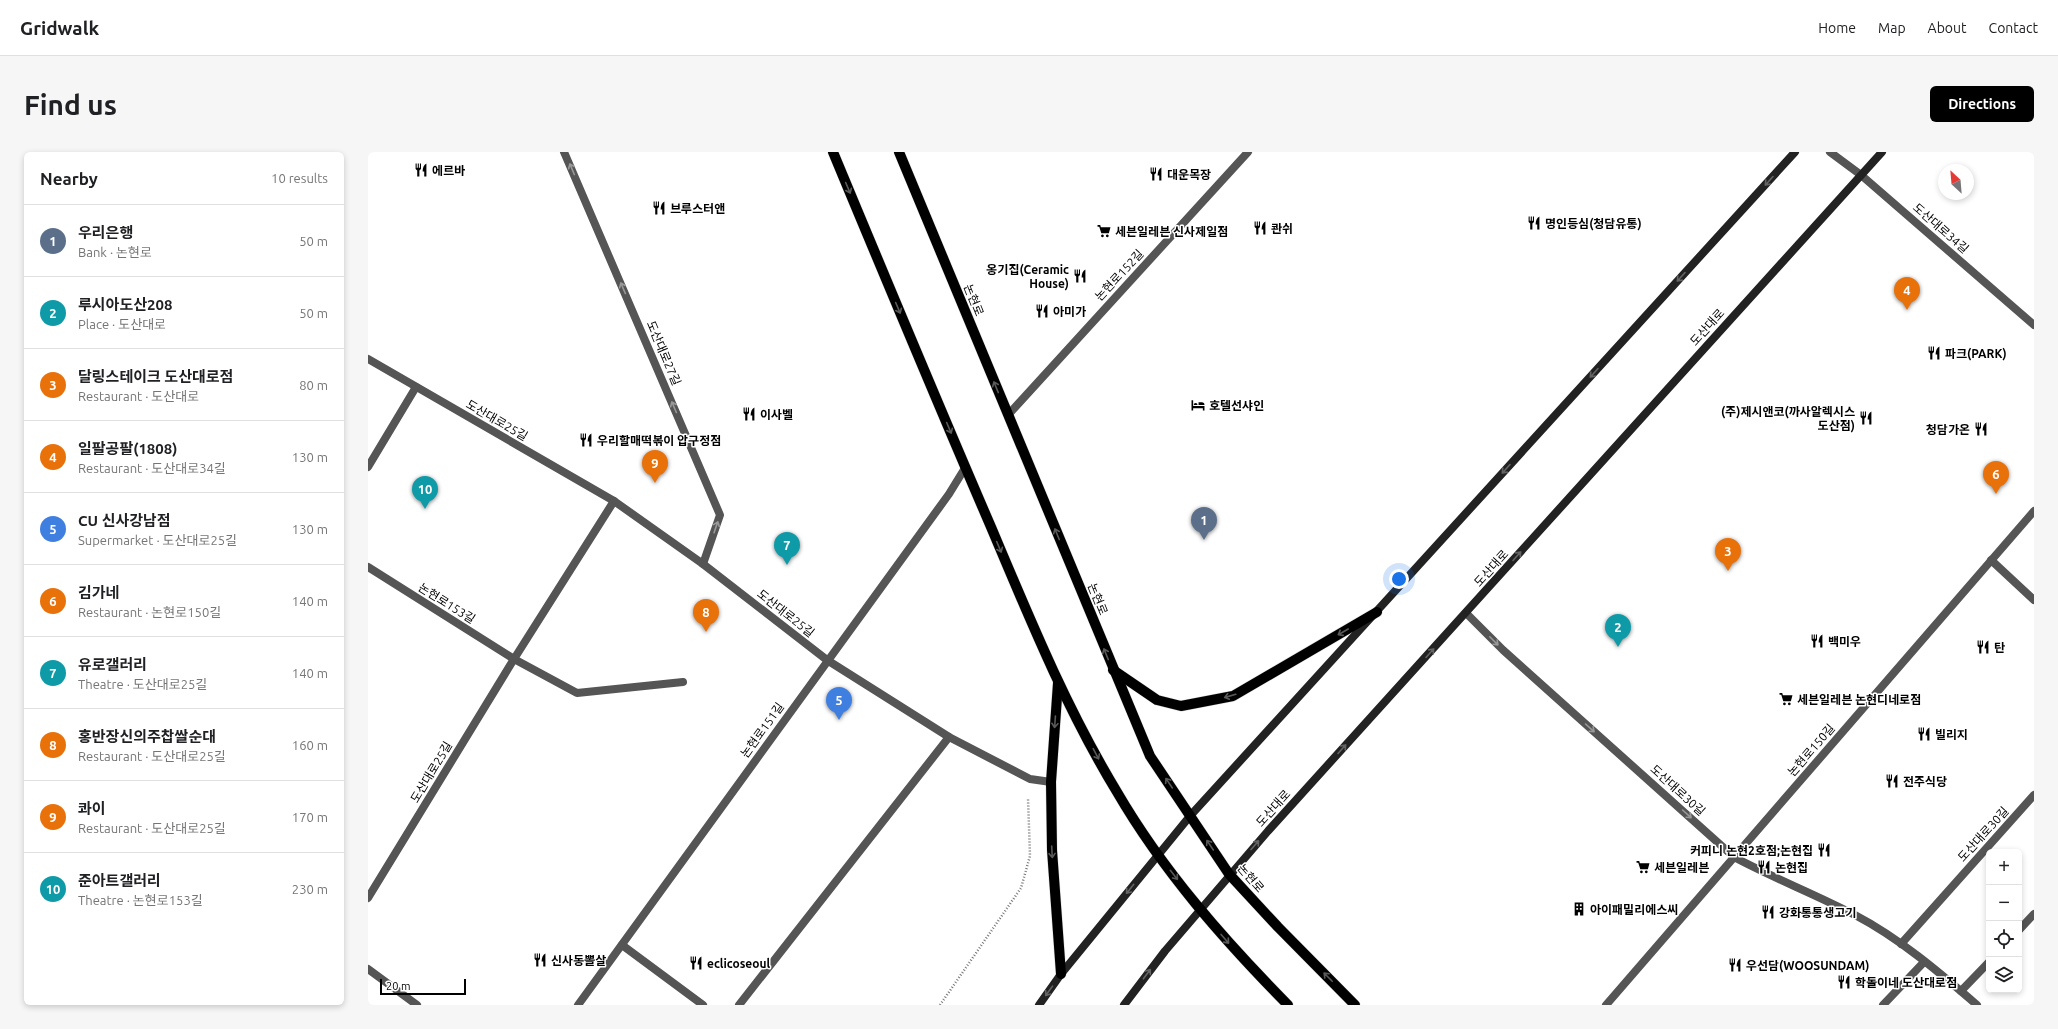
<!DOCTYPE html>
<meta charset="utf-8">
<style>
:root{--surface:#fff;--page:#f6f6f6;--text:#202124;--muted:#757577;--line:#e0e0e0;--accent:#000}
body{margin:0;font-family:Ubuntu,"Noto Sans KR",sans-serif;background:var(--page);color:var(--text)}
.controls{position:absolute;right:12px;bottom:12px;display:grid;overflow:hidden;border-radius:6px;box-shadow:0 2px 6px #0003}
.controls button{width:36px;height:36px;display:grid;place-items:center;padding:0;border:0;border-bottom:1px solid var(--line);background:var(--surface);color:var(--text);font:20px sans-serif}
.compass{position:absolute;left:1570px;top:12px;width:36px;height:36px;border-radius:50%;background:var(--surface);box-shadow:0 2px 6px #0003;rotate:334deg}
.scale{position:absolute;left:12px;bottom:10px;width:86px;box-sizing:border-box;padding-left:4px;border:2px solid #000;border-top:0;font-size:11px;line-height:14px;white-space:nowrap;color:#000;-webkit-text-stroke:3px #fff;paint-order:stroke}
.you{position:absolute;left:1031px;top:427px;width:14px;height:14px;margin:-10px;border:3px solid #fff;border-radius:50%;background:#1a73e8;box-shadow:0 0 0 6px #1a73e833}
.badge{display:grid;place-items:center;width:26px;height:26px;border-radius:50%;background:var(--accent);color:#fff;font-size:13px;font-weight:700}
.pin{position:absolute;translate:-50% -33px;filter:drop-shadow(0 1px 2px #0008)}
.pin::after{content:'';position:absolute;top:21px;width:14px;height:12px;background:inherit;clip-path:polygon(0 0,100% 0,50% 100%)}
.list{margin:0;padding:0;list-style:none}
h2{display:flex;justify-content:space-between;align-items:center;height:52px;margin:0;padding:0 16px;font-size:17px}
h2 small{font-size:13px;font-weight:400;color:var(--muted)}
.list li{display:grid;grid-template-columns:26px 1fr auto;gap:12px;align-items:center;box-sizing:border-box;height:72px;padding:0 16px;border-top:1px solid var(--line)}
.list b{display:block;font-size:15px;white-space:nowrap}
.list p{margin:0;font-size:13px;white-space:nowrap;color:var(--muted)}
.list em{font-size:13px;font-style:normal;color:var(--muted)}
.icon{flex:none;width:22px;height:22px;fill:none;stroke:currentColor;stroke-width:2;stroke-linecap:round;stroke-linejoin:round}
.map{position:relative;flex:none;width:1666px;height:853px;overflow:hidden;border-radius:6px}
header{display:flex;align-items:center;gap:24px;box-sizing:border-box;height:56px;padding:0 20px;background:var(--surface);border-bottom:1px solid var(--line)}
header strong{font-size:19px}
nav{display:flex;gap:22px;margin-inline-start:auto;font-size:14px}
.intro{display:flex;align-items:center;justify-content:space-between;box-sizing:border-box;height:96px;padding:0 24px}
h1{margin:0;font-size:28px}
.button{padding:10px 18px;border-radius:6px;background:var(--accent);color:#fff;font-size:14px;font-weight:700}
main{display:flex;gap:24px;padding:0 24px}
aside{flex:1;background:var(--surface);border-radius:6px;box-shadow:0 2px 6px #0003}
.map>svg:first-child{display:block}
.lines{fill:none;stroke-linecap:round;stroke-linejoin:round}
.primary-casing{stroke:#dbdbdb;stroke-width:11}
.path{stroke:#777;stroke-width:2.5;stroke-dasharray:1 2;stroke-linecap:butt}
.service{stroke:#555;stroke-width:8}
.minor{stroke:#555;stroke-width:8}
.secondary{stroke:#222;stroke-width:8}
.primary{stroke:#000;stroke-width:10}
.oneway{stroke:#999}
.oneway2{stroke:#646464}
.oneway3{stroke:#595959}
.labels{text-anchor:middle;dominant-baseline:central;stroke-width:3;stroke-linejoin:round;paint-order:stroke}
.poi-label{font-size:12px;font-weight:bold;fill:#000;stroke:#fff;text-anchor:start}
.street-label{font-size:12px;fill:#000;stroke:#fff}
</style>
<header>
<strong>Gridwalk</strong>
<nav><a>Home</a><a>Map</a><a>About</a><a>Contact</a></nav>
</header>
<div class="intro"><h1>Find us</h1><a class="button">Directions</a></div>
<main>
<aside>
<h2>Nearby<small>10 results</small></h2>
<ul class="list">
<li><span class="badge" style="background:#5c6f8a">1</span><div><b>우리은행</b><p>Bank · 논현로</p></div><em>50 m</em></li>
<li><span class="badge" style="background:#0f9aa8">2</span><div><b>루시아도산208</b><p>Place · 도산대로</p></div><em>50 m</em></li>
<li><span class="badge" style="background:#e8710a">3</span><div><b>달링스테이크 도산대로점</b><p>Restaurant · 도산대로</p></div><em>80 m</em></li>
<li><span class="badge" style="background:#e8710a">4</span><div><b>일팔공팔(1808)</b><p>Restaurant · 도산대로34길</p></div><em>130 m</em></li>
<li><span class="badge" style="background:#3f7fe0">5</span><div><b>CU 신사강남점</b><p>Supermarket · 도산대로25길</p></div><em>130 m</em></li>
<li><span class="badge" style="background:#e8710a">6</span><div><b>김가네</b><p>Restaurant · 논현로150길</p></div><em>140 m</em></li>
<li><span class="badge" style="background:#0f9aa8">7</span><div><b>유로갤러리</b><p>Theatre · 도산대로25길</p></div><em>140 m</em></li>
<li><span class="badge" style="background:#e8710a">8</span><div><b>홍반장신의주찹쌀순대</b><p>Restaurant · 도산대로25길</p></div><em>160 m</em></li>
<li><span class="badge" style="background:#e8710a">9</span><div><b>콰이</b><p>Restaurant · 도산대로25길</p></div><em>170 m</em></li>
<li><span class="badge" style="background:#0f9aa8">10</span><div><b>준아트갤러리</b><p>Theatre · 논현로153길</p></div><em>230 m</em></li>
</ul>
</aside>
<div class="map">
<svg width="1666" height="853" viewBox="0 0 1666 853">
<rect width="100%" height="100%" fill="#fff"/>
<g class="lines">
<g class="primary-casing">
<g id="primary">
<path d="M465 0C517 125 569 250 623 375 661 465 698 556 749 640 795 719 856 788 920 853"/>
<polyline points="531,0 782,604 861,722 910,775 987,853"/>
<polyline points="745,518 789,548 813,554 865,544 1009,460"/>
<polyline points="690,531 683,630 684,698 693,822"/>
</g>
</g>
<polyline class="path" points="572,853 653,736 662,704 660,646"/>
<g class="service">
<polyline points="1623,408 1666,448"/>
<polyline points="0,415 146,507 209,541 315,530"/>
<polyline points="1098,461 1135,498 1366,705"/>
<polyline points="1533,792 1666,643"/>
<polyline points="254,793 335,853"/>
<polyline points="371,853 581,585"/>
<polyline points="1515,853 1556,810"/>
</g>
<g class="minor">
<polyline points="196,0 352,363 335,412"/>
<polyline points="1462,0 1493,23 1666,173"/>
<polyline points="0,207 246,349 335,412 459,508 581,585 662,627 683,630"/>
<polyline points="640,263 880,0"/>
<polyline points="0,315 48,235"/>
<path d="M1366 705C1405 726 1447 742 1487 763 1531 786 1571 820 1609 853"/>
<polyline points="0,746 146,507 246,349"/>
<polyline points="1651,778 1666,762"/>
<polyline points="0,817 49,853"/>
<polyline points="1593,839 1621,810"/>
<polyline points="210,853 581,342 597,316"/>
<polyline points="1238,853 1666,359"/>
</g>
<g class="secondary">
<polyline points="671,853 693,822 822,664 1427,0"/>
<polyline points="756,853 797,799 900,679 1514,0"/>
</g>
<use href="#primary" class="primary"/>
</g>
<defs><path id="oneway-shaft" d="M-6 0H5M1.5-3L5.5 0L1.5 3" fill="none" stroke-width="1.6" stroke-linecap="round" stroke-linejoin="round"/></defs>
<g class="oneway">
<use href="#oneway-shaft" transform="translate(204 17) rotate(-113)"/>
<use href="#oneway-shaft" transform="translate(255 136) rotate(-113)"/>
<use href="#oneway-shaft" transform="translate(306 255) rotate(-113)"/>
<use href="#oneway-shaft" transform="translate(348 375) rotate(-71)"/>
<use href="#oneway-shaft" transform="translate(1126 489) rotate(45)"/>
<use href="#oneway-shaft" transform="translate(1222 576) rotate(42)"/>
<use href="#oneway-shaft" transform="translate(1319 662) rotate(42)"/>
</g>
<g class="oneway2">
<use href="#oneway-shaft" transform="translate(1401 29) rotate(132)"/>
<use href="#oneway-shaft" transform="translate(1313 125) rotate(132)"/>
<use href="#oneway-shaft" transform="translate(1226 221) rotate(132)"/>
<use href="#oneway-shaft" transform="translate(1138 317) rotate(132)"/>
<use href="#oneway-shaft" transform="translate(1149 404) rotate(-48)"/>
<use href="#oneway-shaft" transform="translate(1062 501) rotate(-48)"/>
<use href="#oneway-shaft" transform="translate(974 597) rotate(-48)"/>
<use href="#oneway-shaft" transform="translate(887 693) rotate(-49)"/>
<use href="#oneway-shaft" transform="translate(762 737) rotate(129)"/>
<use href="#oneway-shaft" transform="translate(779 822) rotate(-53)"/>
<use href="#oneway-shaft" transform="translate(681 839) rotate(126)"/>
</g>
<g class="oneway3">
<use href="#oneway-shaft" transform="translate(480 36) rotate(67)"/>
<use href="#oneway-shaft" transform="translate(530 156) rotate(67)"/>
<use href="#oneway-shaft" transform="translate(628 235) rotate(-112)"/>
<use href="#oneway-shaft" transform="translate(581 276) rotate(67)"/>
<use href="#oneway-shaft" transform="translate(689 382) rotate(-112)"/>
<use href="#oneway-shaft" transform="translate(631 395) rotate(67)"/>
<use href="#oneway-shaft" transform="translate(975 480) rotate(150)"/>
<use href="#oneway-shaft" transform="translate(738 502) rotate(-112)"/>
<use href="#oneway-shaft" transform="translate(862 544) rotate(164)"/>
<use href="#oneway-shaft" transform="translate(687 570) rotate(94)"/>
<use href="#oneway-shaft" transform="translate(728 602) rotate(62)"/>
<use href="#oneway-shaft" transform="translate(801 631) rotate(-124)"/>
<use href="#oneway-shaft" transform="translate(842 693) rotate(-124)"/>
<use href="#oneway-shaft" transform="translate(684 700) rotate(87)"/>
<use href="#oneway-shaft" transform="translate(806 723) rotate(52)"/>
<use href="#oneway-shaft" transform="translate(857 787) rotate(49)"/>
<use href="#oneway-shaft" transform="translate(960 825) rotate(-135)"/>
</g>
<defs>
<g id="restaurant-bare" transform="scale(1.08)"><path d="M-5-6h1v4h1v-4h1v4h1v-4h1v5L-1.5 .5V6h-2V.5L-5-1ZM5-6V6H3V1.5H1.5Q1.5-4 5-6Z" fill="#000" stroke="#fff" stroke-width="2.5" paint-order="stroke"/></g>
<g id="supermarket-bare" transform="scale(1.08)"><path d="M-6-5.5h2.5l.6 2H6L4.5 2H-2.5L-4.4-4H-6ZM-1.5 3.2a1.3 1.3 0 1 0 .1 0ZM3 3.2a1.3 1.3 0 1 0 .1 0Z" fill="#000" stroke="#fff" stroke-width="2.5" paint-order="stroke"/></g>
<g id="hotel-bare" transform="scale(1.08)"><path d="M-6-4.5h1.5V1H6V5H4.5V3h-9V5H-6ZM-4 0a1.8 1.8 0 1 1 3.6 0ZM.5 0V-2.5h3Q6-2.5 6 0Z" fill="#000" stroke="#fff" stroke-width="2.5" paint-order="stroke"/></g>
<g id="building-bare" transform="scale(1.08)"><path d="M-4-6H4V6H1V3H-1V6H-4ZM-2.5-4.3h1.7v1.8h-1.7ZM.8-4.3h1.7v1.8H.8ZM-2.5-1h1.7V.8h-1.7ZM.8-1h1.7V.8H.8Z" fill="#000" stroke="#fff" stroke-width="2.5" paint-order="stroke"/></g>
</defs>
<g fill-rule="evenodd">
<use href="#restaurant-bare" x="53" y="18"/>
<use href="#restaurant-bare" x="788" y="22"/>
<use href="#restaurant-bare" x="291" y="56"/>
<use href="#restaurant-bare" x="1166" y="71"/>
<use href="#restaurant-bare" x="892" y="76"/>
<use href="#supermarket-bare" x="736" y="79"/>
<use href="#restaurant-bare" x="712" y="124"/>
<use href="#restaurant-bare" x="674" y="159"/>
<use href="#restaurant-bare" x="1566" y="201"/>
<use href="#hotel-bare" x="830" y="253"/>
<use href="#restaurant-bare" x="381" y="262"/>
<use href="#restaurant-bare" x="1498" y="266"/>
<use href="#restaurant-bare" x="1613" y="277"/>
<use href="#restaurant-bare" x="218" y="288"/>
<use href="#restaurant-bare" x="1449" y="489"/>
<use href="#restaurant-bare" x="1615" y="495"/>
<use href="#supermarket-bare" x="1418" y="547"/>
<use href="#restaurant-bare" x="1556" y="582"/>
<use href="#restaurant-bare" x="1524" y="629"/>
<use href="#restaurant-bare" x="1456" y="698"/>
<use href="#supermarket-bare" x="1275" y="715"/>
<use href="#restaurant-bare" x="1396" y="715"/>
<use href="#building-bare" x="1211" y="757"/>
<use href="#restaurant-bare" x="1400" y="760"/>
<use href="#restaurant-bare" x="172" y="808"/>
<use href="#restaurant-bare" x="328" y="811"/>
<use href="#restaurant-bare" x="1367" y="813"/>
<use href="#restaurant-bare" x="1476" y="830"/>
</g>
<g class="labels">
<g class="poi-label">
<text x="64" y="18">에르바</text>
<text x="799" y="22">대운목장</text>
<text x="302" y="56">브루스터앤</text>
<text x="1177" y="71">명인등심(청담유통)</text>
<text x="903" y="76">콴쉬</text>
<text x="747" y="79">세븐일레븐 신사제일점</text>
<text x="701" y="117" text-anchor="end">옹기집(Ceramic<tspan x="701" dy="14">House)</tspan></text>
<text x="685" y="159">아미가</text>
<text x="1577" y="201">파크(PARK)</text>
<text x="841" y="253">호텔선샤인</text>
<text x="1487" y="259" text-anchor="end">(주)제시앤코(까사알렉시스<tspan x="1487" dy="14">도산점)</tspan></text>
<text x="392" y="262">이사벨</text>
<text x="1602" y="277" text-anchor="end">청담가온</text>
<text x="229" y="288">우리할매떡볶이 압구정점</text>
<text x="1460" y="489">백미우</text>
<text x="1626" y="495">탄</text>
<text x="1429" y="547">세븐일레븐 논현디네로점</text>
<text x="1567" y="582">빌리지</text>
<text x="1535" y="629">전주식당</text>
<text x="1445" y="698" text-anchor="end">커피니 논현2호점;논현집</text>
<text x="1286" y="715">세븐일레븐</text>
<text x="1407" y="715">논현집</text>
<text x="1222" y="757">아이패밀리에스씨</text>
<text x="1411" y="760">강화통통생고기</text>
<text x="183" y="808">신사동뽈살</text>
<text x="339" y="811">eclicoseoul</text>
<text x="1378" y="813">우선담(WOOSUNDAM)</text>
<text x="1487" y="830">학돌이네 도산대로점</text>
</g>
<g class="street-label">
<text transform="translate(1573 76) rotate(41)">도산대로34길</text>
<text transform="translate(751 123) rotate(-47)">논현로152길</text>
<text transform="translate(606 148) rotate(68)">논현로</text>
<text transform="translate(1339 175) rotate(-48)">도산대로</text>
<text transform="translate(296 201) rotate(67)">도산대로27길</text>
<text transform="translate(129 268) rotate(30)">도산대로25길</text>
<text transform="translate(1123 416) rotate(-48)">도산대로</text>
<text transform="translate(730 447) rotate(68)">논현로</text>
<text transform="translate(79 451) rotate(32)">논현로153길</text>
<text transform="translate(418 461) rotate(38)">도산대로25길</text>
<text transform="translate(394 578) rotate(-54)">논현로151길</text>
<text transform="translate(1443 598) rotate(-49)">논현로150길</text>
<text transform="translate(63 620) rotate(-59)">도산대로25길</text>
<text transform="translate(1310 638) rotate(42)">도산대로30길</text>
<text transform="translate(905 656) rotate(-48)">도산대로</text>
<text transform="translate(1615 682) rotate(-48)">도산대로30길</text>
<text transform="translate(883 726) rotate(49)">논현로</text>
</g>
</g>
</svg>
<div class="controls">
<button>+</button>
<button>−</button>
<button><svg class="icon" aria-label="locate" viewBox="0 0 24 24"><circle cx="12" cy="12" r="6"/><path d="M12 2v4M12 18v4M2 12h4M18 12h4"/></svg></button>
<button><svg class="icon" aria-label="layers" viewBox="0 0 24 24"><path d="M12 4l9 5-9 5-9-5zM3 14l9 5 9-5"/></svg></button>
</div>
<svg class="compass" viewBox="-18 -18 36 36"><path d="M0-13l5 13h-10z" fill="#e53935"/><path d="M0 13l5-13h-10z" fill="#757577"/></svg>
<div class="scale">20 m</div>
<div class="you"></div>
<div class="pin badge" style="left:836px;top:388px;background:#5c6f8a">1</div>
<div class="pin badge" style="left:1250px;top:495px;background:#0f9aa8">2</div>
<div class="pin badge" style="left:1360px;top:419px;background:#e8710a">3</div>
<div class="pin badge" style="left:1539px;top:158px;background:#e8710a">4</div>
<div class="pin badge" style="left:471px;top:568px;background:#3f7fe0">5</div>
<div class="pin badge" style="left:1628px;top:342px;background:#e8710a">6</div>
<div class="pin badge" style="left:419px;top:413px;background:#0f9aa8">7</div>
<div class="pin badge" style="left:338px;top:480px;background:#e8710a">8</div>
<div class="pin badge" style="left:287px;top:331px;background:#e8710a">9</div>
<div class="pin badge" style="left:57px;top:357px;background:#0f9aa8">10</div>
</div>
</main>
